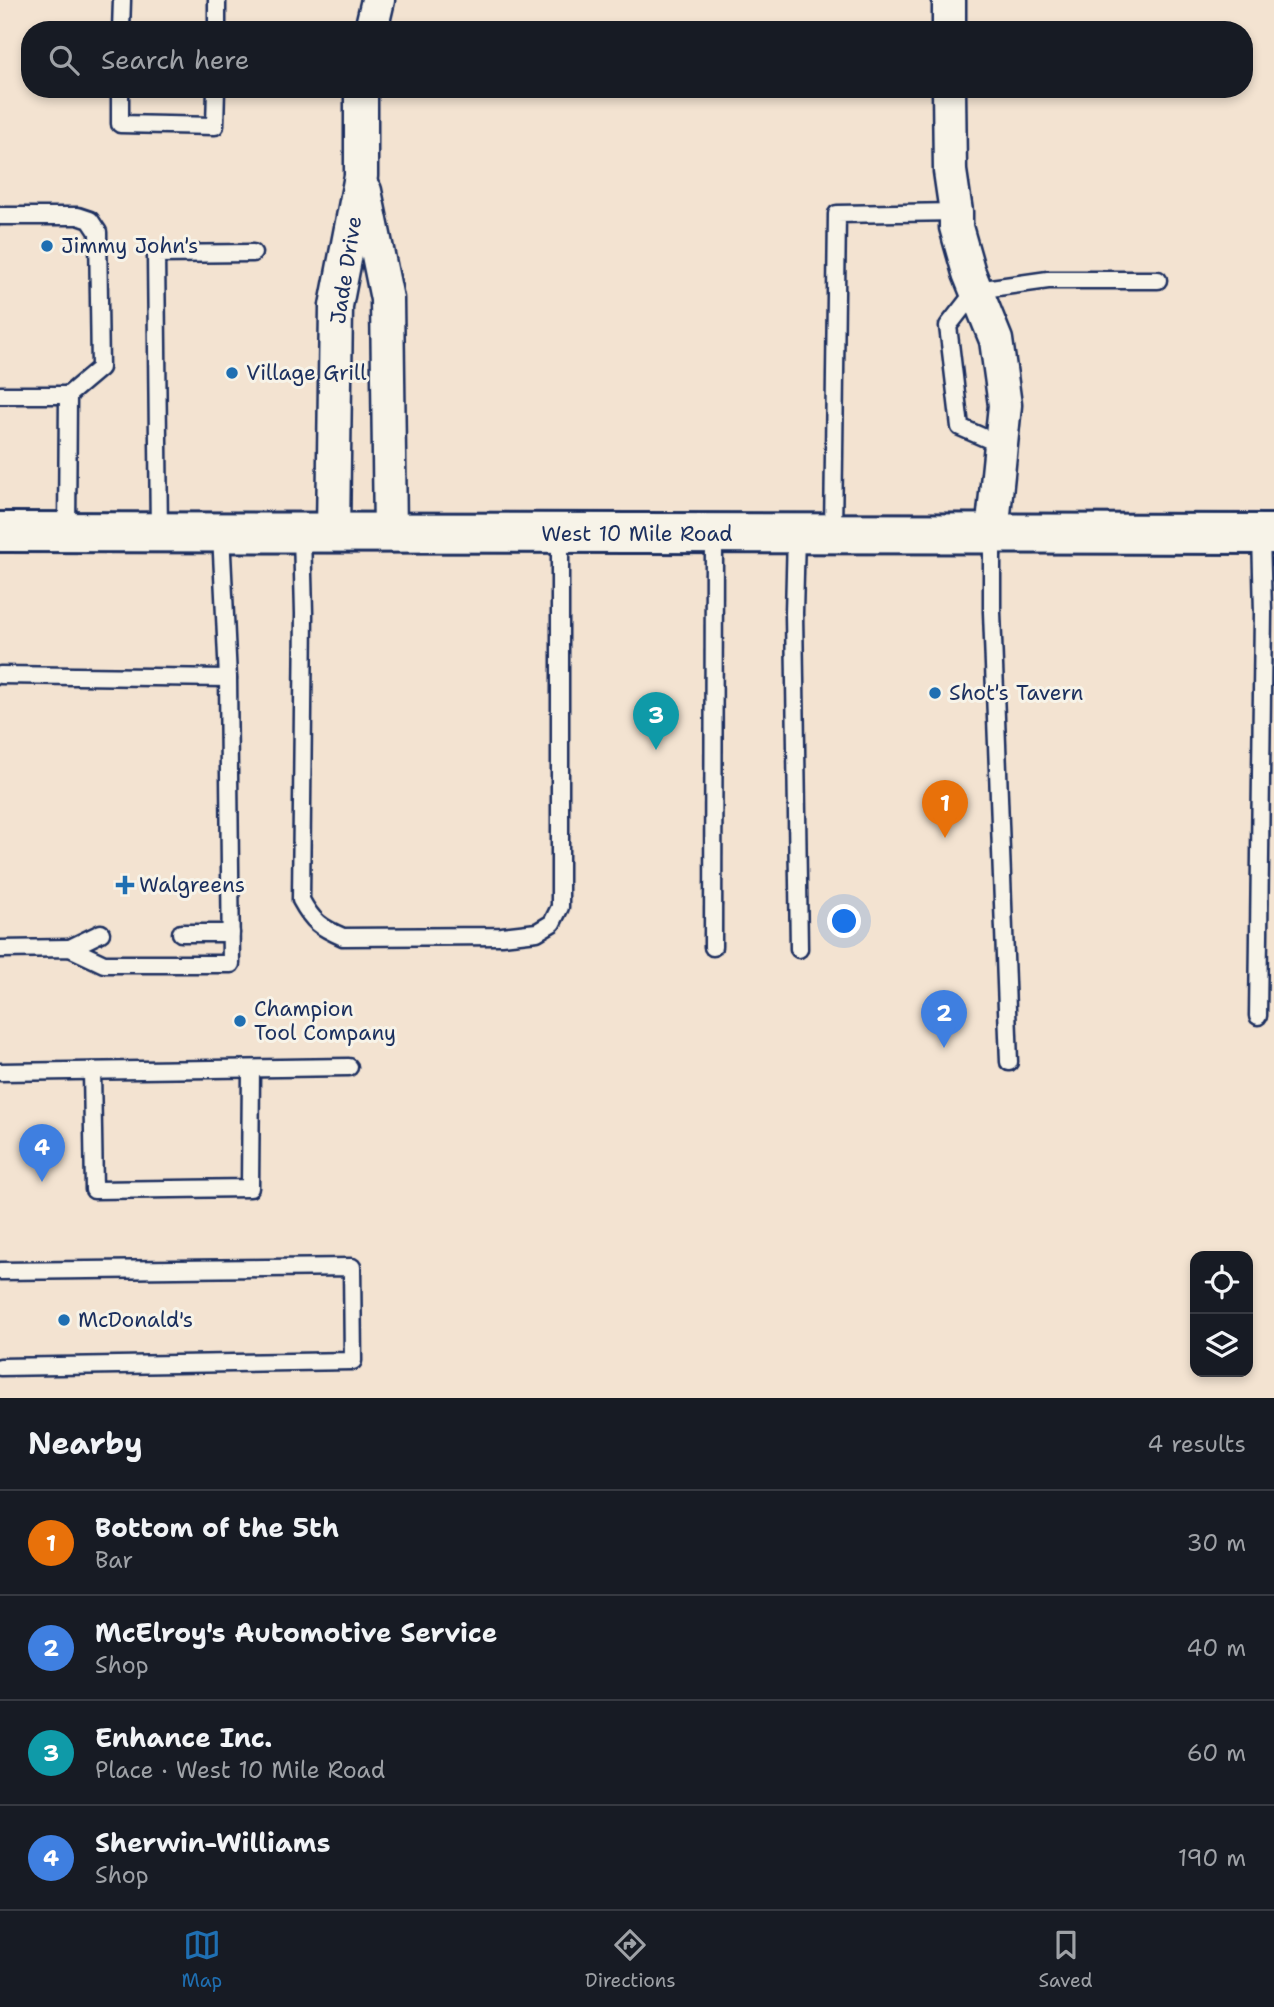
<!DOCTYPE html>
<meta charset="utf-8">
<style>
:root{--surface:#171b24;--page:#242831;--text:#f1f3f6;--muted:#9ea1a6;--line:#363941;--accent:#1f6fb2}
body{margin:0;font-family:"Shantell Sans",sans-serif;background:var(--page);color:var(--text)}
.controls{position:absolute;right:21px;bottom:21px;display:grid;overflow:hidden;border-radius:14px;box-shadow:0 4px 10px #0003}
.controls button{width:63px;height:63px;display:grid;place-items:center;padding:0;border:0;border-bottom:2px solid var(--line);background:var(--surface);color:var(--text);font:35px sans-serif}
.you{position:absolute;left:845px;top:922px;width:24px;height:24px;margin:-18px;border:5px solid #fff;border-radius:50%;background:#1a73e8;box-shadow:0 0 0 10px #1a73e833}
.badge{display:grid;place-items:center;width:46px;height:46px;border-radius:50%;background:var(--accent);color:#fff;font-size:23px;font-weight:700}
.pin{position:absolute;translate:-50% -58px;filter:drop-shadow(0 2px 4px #0008)}
.pin::after{content:'';position:absolute;top:37px;width:24px;height:21px;background:inherit;clip-path:polygon(0 0,100% 0,50% 100%)}
.list{margin:0;padding:0;list-style:none}
h2{display:flex;justify-content:space-between;align-items:center;height:91px;margin:0;padding:0 28px;font-size:30px}
h2 small{font-size:23px;font-weight:400;color:var(--muted)}
.list li{display:grid;grid-template-columns:46px 1fr auto;gap:21px;align-items:center;box-sizing:border-box;height:105px;padding:0 28px;border-top:2px solid var(--line)}
.list b{display:block;font-size:26px;white-space:nowrap}
.list p{margin:0;font-size:23px;white-space:nowrap;color:var(--muted)}
.list em{font-size:23px;font-style:normal;color:var(--muted)}
.icon{flex:none;width:38px;height:38px;fill:none;stroke:currentColor;stroke-width:2;stroke-linecap:round;stroke-linejoin:round}
.map{position:relative;flex:none;width:1274px;height:1398px;overflow:hidden}
.search{position:absolute;background:var(--surface);box-shadow:0 4px 10px #0003;left:21px;right:21px;top:21px;height:77px;display:flex;align-items:center;gap:18px;box-sizing:border-box;padding:0 24px;border-radius:28px;color:var(--muted);font-size:26px}
.sheet{height:511px;background:var(--surface)}
nav{display:flex;justify-content:space-around;align-items:center;box-sizing:border-box;height:98px;border-top:2px solid var(--line);background:var(--surface);font-size:19px;color:var(--muted)}
nav a{display:grid;justify-items:center;gap:4px}
nav .on{color:var(--accent)}
.map>svg:first-child{display:block}
.lines{fill:none;stroke-linecap:round;stroke-linejoin:round}
.lane-casing{stroke:#1b2f5e;stroke-width:21}
.street-casing{stroke:#1b2f5e;stroke-width:37}
.secondary-casing{stroke:#1b2f5e;stroke-width:44}
.lane{stroke:#f7f3e8;stroke-width:16}
.street{stroke:#f7f3e8;stroke-width:32}
.secondary{stroke:#f7f3e8;stroke-width:38}
.poi-dot{fill:#1f6fb2;stroke:#f7f3e8;stroke-width:2.5}
.labels{text-anchor:middle;dominant-baseline:central;stroke-width:6;stroke-linejoin:round;paint-order:stroke}
.poi-label{font-size:21px;fill:#1b2f5e;stroke:#f7f3e8;text-anchor:start}
.street-label{font-size:21px;fill:#1b2f5e;stroke:#f7f3e8}
</style>
<div class="map">
<svg width="1274" height="1398" viewBox="0 0 1274 1398">
<rect width="100%" height="100%" fill="#f3e3d1"/>
<filter id="ink" filterUnits="userSpaceOnUse"><feTurbulence type="fractalNoise" baseFrequency=".0143" numOctaves="2"/><feDisplacementMap in="SourceGraphic" scale="14" xChannelSelector="R" yChannelSelector="G"/><feConvolveMatrix kernelMatrix="1 2 1 2 8 2 1 2 1" color-interpolation-filters="sRGB"/></filter>
<g filter="url(#ink)">
<g class="lines">
<g class="lane-casing">
<g id="lane">
<polyline points="121,30 122,0"/>
<polyline points="217,30 217,0"/>
<polyline points="120,89 120,124 215,126 216,89"/>
<polyline points="0,216 78,216 90,220 98,232 100,368 68,395"/>
<polyline points="0,395 68,395 67,532"/>
<polyline points="1001,445 960,427 948,326 976,290 1048,280 1158,280"/>
<polyline points="159,533 156,254 253,253"/>
<path d="M302 533 304 614 301 900C313 922 320 927 343 937L502 936 537 932 552 923 560 907V533"/>
<polyline points="796,534 794,613 799,949"/>
<polyline points="833,534 837,214 956,212"/>
<polyline points="992,534 992,612 1009,1062"/>
<polyline points="0,675 228,678"/>
<polyline points="181,933 231,933"/>
<polyline points="713,947 714,534"/>
<polyline points="70,948 101,933"/>
<polyline points="0,949 70,948 104,964 231,964 228,678 221,533"/>
<polyline points="1258,1016 1263,613 1261,534"/>
<polyline points="92,1071 94,1190 250,1188 251,1069"/>
<polyline points="0,1072 349,1067"/>
<polyline points="0,1271 352,1267 353,1361 0,1367"/>
</g>
</g>
<g class="street-casing">
<g id="street">
<polyline points="949,0 949,30"/>
<polyline points="371,30 378,0"/>
<polyline points="949,89 950,171 956,212 956,227 969,273 996,340 1005,405 992,534"/>
<polyline points="365,191 387,299 390,533"/>
<polyline points="333,534 336,306 361,176 361,89"/>
</g>
</g>
<g class="secondary-casing">
<polyline id="secondary" points="0,532 1274,534"/>
</g>
<use href="#lane" class="lane"/>
<use href="#street" class="street"/>
<use href="#secondary" class="secondary"/>
</g>
</g>
<g class="poi-dot">
<circle cx="47" cy="246" r="7"/>
<circle cx="232" cy="373" r="7"/>
<circle cx="935" cy="693" r="7"/>
<path d="M121.5 874.5h7v7h7v7h-7v7h-7v-7h-7v-7h7z"/>
<circle cx="240" cy="1021" r="7"/>
<circle cx="64" cy="1320" r="7"/>
</g>
<g class="labels">
<g class="poi-label">
<text x="61" y="246">Jimmy John's</text>
<text x="246" y="373">Village Grill</text>
<text x="949" y="693">Shot's Tavern</text>
<text x="139" y="885">Walgreens</text>
<text x="254" y="1009">Champion<tspan x="254" dy="24">Tool Company</tspan></text>
<text x="78" y="1320">McDonald's</text>
</g>
<g class="street-label">
<text transform="translate(346 270) rotate(-81)">Jade Drive</text>
<text x="637" y="534">West 10 Mile Road</text>
</g>
</g>
</svg>
<div class="controls">
<button><svg class="icon" aria-label="locate" viewBox="0 0 24 24"><circle cx="12" cy="12" r="6"/><path d="M12 2v4M12 18v4M2 12h4M18 12h4"/></svg></button>
<button><svg class="icon" aria-label="layers" viewBox="0 0 24 24"><path d="M12 4l9 5-9 5-9-5zM3 14l9 5 9-5"/></svg></button>
</div>
<div class="you"></div>
<div class="pin badge" style="left:945px;top:838px;background:#e8710a">1</div>
<div class="pin badge" style="left:944px;top:1048px;background:#3f7fe0">2</div>
<div class="pin badge" style="left:656px;top:750px;background:#0f9aa8">3</div>
<div class="pin badge" style="left:42px;top:1182px;background:#3f7fe0">4</div>
<div class="search"><svg class="icon" aria-label="search" viewBox="0 0 24 24"><circle cx="10" cy="10" r="6"/><path d="M15 15l6 6"/></svg>Search here</div>
</div>
<section class="sheet">
<h2>Nearby<small>4 results</small></h2>
<ul class="list">
<li><span class="badge" style="background:#e8710a">1</span><div><b>Bottom of the 5th</b><p>Bar</p></div><em>30 m</em></li>
<li><span class="badge" style="background:#3f7fe0">2</span><div><b>McElroy's Automotive Service</b><p>Shop</p></div><em>40 m</em></li>
<li><span class="badge" style="background:#0f9aa8">3</span><div><b>Enhance Inc.</b><p>Place · West 10 Mile Road</p></div><em>60 m</em></li>
<li><span class="badge" style="background:#3f7fe0">4</span><div><b>Sherwin-Williams</b><p>Shop</p></div><em>190 m</em></li>
</ul>
</section>
<nav>
<a class="on"><svg class="icon" aria-label="map" viewBox="0 0 24 24"><path d="M3 6l6-2 6 2 6-2v14l-6 2-6-2-6 2zM9 4v14M15 6v14"/></svg>Map</a>
<a><svg class="icon" aria-label="directions" viewBox="0 0 24 24"><path d="M12 3l9 9-9 9-9-9zM9 14v-3h6M13 9l2 2-2 2"/></svg>Directions</a>
<a><svg class="icon" aria-label="saved" viewBox="0 0 24 24"><path d="M7 4h10v16l-5-4-5 4z"/></svg>Saved</a>
</nav>
